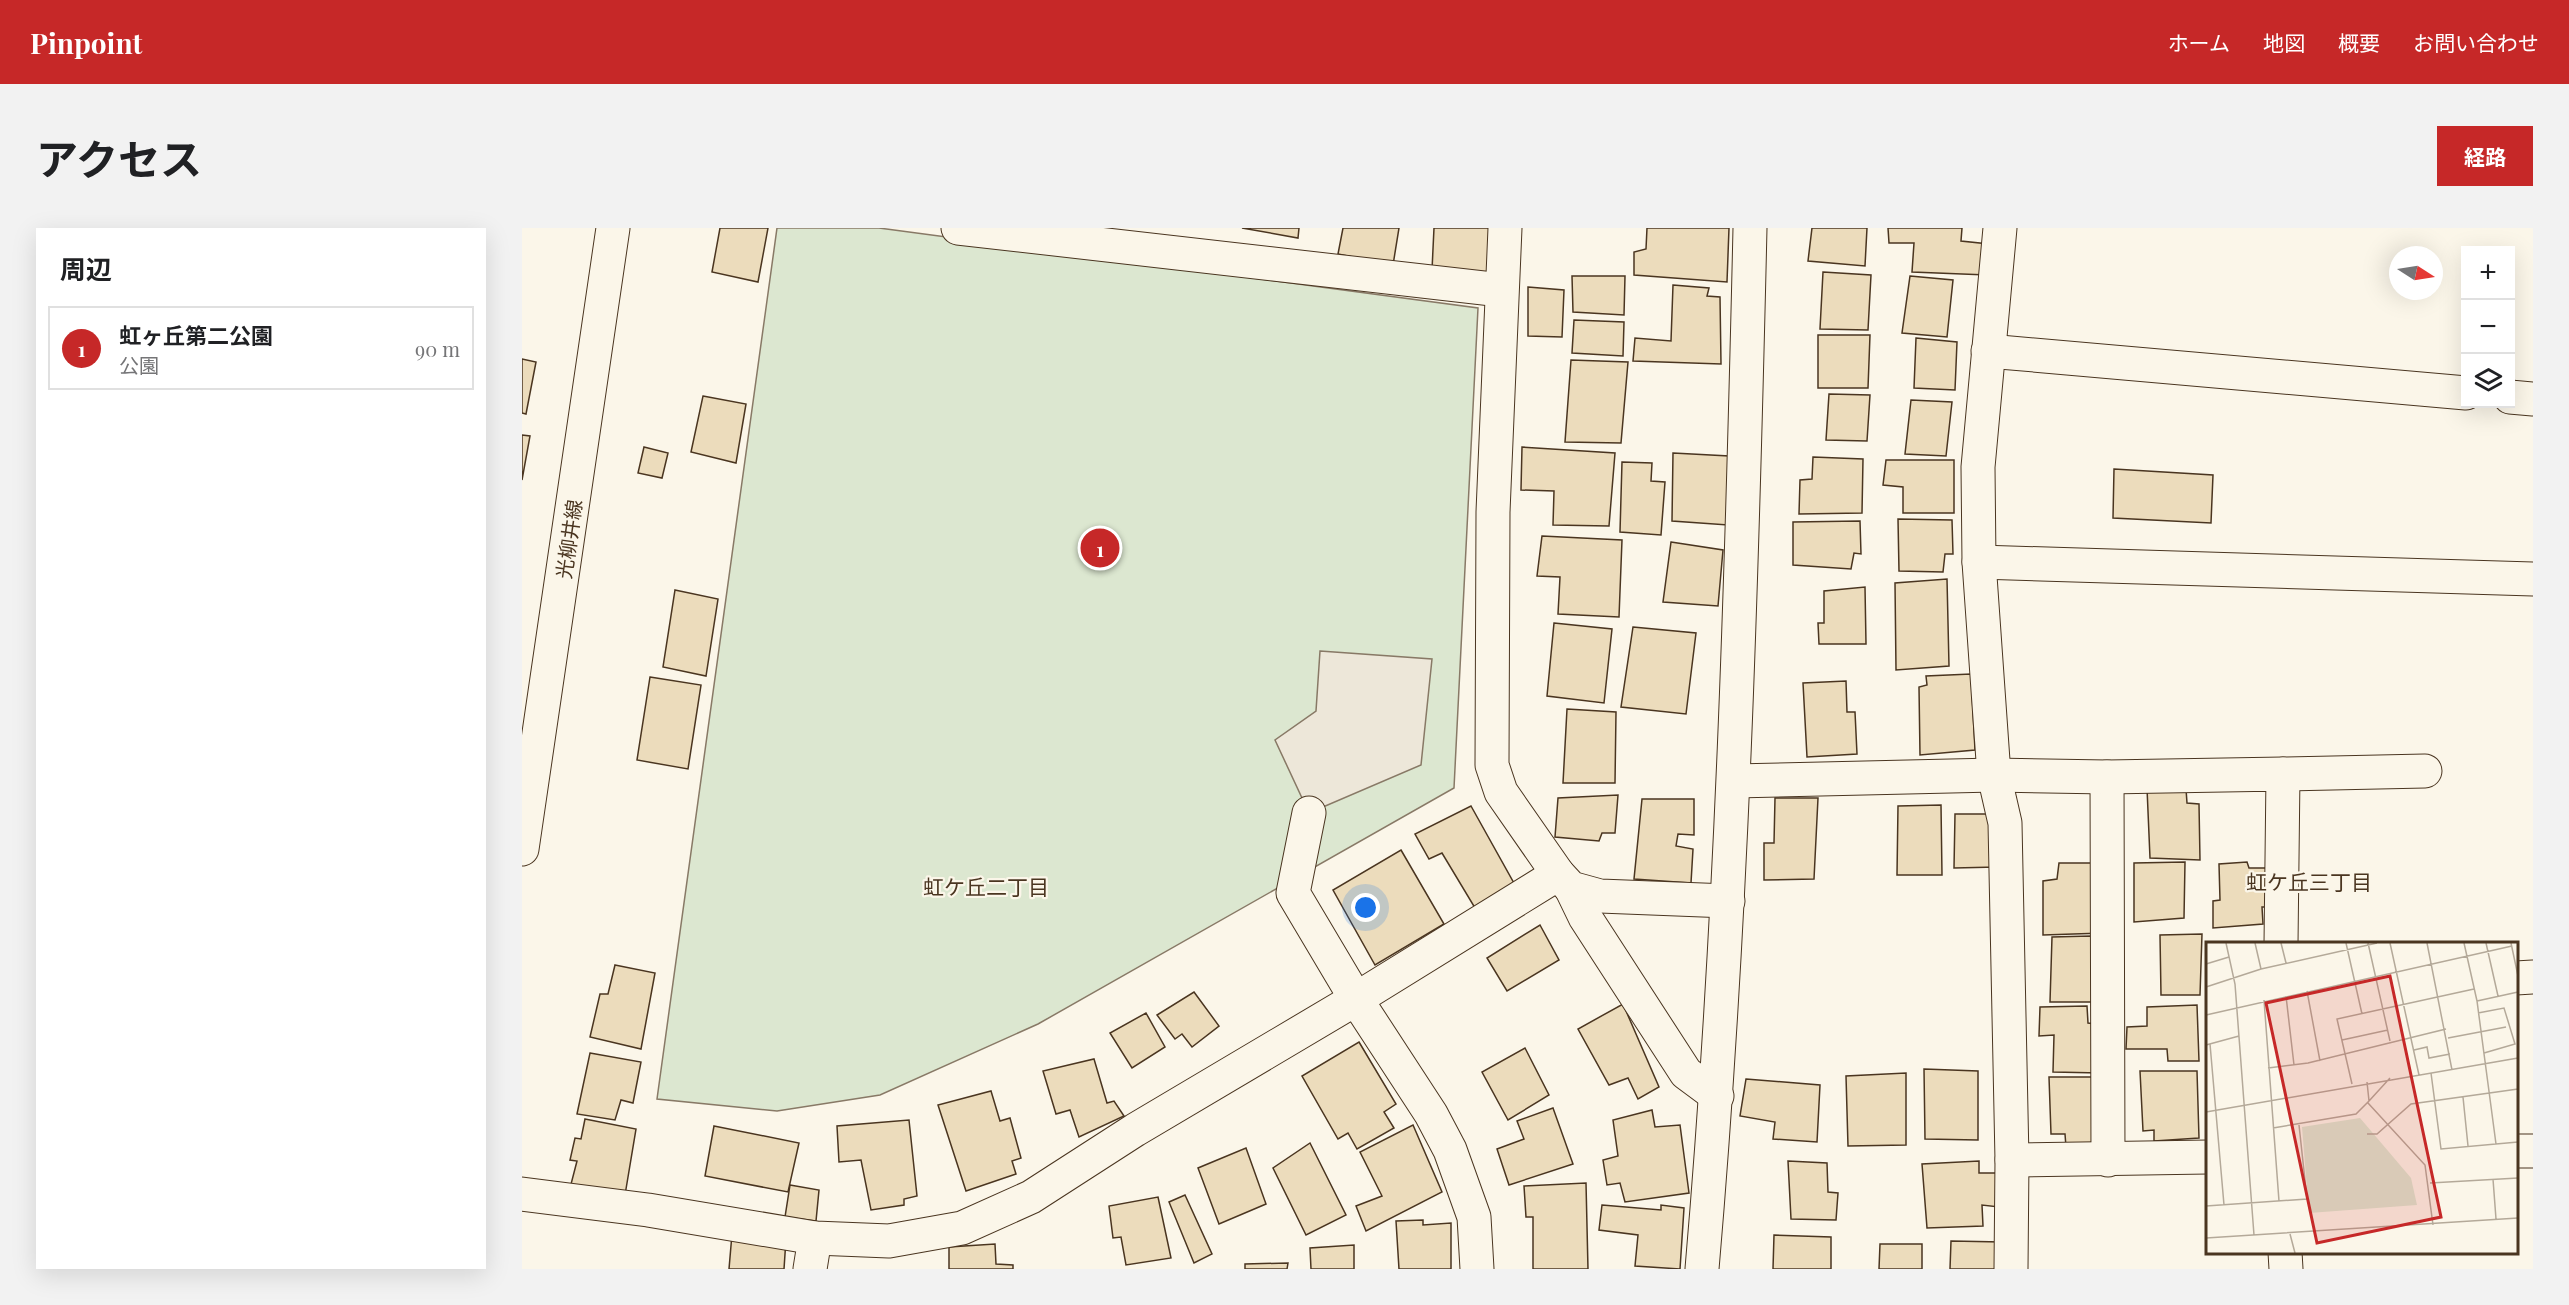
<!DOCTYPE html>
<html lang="ja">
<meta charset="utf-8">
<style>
:root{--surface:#fff;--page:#f2f2f2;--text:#202124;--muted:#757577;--line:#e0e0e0;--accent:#c62828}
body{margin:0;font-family:"Playfair Display","Noto Sans JP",serif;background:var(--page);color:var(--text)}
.controls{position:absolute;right:18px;top:18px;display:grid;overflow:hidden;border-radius:0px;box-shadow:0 6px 24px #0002}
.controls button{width:54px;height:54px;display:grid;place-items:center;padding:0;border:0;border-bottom:2px solid var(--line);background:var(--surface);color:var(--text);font:30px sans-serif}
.compass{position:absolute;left:1867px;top:18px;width:54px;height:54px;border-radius:50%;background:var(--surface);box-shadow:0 6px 24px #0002;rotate:102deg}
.you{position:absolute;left:844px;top:680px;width:21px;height:21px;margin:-15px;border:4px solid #fff;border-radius:50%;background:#1a73e8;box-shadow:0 0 0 9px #1a73e833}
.badge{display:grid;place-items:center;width:39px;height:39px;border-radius:50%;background:var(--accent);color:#fff;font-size:20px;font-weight:700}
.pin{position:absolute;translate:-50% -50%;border:3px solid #fff;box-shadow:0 2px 6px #0006}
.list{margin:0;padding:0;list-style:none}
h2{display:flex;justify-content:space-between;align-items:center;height:78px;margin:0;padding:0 24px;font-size:26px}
h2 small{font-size:20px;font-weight:400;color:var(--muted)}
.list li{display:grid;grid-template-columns:39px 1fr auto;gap:18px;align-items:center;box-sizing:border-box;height:84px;margin:0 12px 12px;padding:0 12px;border:2px solid var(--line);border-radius:0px}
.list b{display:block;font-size:22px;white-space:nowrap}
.list p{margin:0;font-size:20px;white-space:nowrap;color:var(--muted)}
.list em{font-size:20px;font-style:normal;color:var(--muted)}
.icon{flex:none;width:33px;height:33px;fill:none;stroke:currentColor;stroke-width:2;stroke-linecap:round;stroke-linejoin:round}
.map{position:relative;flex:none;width:2011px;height:1041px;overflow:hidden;border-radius:0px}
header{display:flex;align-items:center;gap:36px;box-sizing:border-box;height:84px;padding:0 30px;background:var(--accent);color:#fff}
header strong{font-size:28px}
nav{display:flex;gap:33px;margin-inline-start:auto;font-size:21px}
.intro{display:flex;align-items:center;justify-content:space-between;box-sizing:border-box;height:144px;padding:0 36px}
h1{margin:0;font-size:42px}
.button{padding:15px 27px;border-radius:0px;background:var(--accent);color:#fff;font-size:21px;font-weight:700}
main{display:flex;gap:36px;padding:0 36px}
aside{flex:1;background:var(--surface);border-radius:0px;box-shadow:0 6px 24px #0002}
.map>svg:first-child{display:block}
.green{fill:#dce7d0;stroke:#887966;stroke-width:1.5}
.parking{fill:#ede7d9;stroke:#887966;stroke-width:1.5}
.building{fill:#ecdcbc;stroke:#4a3520;stroke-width:1.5}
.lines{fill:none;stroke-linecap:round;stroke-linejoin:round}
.minor-casing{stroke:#4a3520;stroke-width:35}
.major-casing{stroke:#4a3520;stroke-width:35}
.minor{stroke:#fbf6e9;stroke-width:33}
.major{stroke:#fbf6e9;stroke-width:33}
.labels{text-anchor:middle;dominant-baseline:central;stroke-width:4.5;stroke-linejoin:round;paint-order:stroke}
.street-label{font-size:20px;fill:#4a3520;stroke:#fbf6e9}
.neighbourhood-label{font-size:21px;fill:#4a3520;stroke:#fbf6e9}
.inset-road{fill:none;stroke:#b4a999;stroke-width:1.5}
.view{fill:#c62828;fill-opacity:0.15;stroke:#c62828;stroke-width:3}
.inset-edge{fill:none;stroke:#4a3520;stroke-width:3}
</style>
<header>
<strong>Pinpoint</strong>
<nav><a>ホーム</a><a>地図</a><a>概要</a><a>お問い合わせ</a></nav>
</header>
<div class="intro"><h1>アクセス</h1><a class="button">経路</a></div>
<main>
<aside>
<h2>周辺<small></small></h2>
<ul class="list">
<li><span class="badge">1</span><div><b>虹ヶ丘第二公園</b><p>公園</p></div><em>90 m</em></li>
</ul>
</aside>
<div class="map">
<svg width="2011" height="1041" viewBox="0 0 2011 1041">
<rect width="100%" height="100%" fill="#fbf6e9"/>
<polygon class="green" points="255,0 357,0 956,80 932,560 516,796 358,867 255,883 135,871"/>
<polygon class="parking" points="798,423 910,431 899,537 787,585 753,512 794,483"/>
<g class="building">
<polygon points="198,0 246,0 236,54 190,44"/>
<polygon points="720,0 777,0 776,10"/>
<polygon points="821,0 877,0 871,37 816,26"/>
<polygon points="912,0 971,0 968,44 910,42"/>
<polygon points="1125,0 1207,0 1205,54 1112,47 1112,24 1124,21"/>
<polygon points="1290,0 1345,0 1343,38 1286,33"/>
<polygon points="1366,0 1440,0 1439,13 1467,16 1465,47 1390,44 1392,15 1367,15"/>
<polygon points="1301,44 1349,47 1346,102 1298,101"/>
<polygon points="1050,48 1103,48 1102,87 1051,84"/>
<polygon points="1388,48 1431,52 1425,109 1380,105"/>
<polygon points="1151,57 1187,60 1185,68 1198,69 1199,136 1111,133 1113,110 1149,113"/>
<polygon points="1006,59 1042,62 1040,109 1006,108"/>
<polygon points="1052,92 1102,94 1101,128 1050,125"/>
<polygon points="1296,107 1348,107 1346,160 1296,160"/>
<polygon points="1394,110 1435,114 1433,162 1392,160"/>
<polygon points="0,131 14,134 4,186 0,185"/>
<polygon points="1049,132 1106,134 1099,215 1043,214"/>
<polygon points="1307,166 1348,167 1345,213 1304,212"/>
<polygon points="181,168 224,176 214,235 169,224"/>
<polygon points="1389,172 1430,174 1424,228 1383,226"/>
<polygon points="0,207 8,208 0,252"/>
<polygon points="122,219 146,225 140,250 116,245"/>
<polygon points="1000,219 1093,225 1087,298 1031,297 1032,263 999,262"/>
<polygon points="1151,225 1207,228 1206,297 1150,293"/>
<polygon points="1291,229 1341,231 1340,285 1277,286 1278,252 1290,251"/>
<polygon points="1364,232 1432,232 1432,285 1381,285 1381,259 1361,257"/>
<polygon points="1100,234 1130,235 1129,253 1143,254 1139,307 1098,304"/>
<polygon points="1592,241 1691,247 1689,295 1591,290"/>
<polygon points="1376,291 1430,292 1431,326 1423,326 1421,344 1377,343"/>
<polygon points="1338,293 1339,326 1332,325 1329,341 1271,337 1271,294"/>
<polygon points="1020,308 1100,312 1097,389 1036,386 1038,349 1015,348"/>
<polygon points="1149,314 1201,322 1196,378 1141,374"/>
<polygon points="1425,351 1427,438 1374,442 1373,355"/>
<polygon points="1343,359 1344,416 1297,416 1296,395 1302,395 1302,363"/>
<polygon points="153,362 196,371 184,448 141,439"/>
<polygon points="1032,395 1090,401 1082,475 1025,468"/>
<polygon points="1111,399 1174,405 1164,486 1099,479"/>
<polygon points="1449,446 1453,522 1398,527 1397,459 1405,457 1404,448"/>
<polygon points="128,449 179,457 166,541 115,532"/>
<polygon points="1324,453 1325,484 1333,484 1335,526 1285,529 1281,455"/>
<polygon points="1045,481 1094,484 1093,555 1041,555"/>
<polygon points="1625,560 1664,561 1665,575 1677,576 1678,632 1628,630"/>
<polygon points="1096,567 1093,605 1080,605 1077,613 1033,609 1036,570"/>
<polygon points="1253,570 1296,570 1292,651 1242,652 1242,615 1252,615"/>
<polygon points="1120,571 1172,571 1172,607 1156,606 1154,618 1171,621 1169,655 1112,651"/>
<polygon points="1419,577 1420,647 1375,647 1376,578"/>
<polygon points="949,578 993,657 953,680 920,625 907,631 893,606"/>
<polygon points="1433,586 1476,586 1475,639 1432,640"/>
<polygon points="879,622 922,696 853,737 811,662"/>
<polygon points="1663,634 1662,690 1612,694 1612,635"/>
<polygon points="1725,634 1727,640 1748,640 1748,679 1740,679 1741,696 1691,700 1691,673 1698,672 1697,636"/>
<polygon points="1537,635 1572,635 1582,705 1521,707 1521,653 1535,651"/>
<polygon points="1018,697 1037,732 985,763 965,730"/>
<polygon points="1680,706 1678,767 1639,767 1638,707"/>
<polygon points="1569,708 1579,774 1528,774 1530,709"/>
<polygon points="93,737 133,745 119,821 68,809 78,766 86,766"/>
<polygon points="672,764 697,798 670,819 660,806 653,811 635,787"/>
<polygon points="1101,776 1137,859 1116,871 1106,850 1087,857 1056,801"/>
<polygon points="1675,777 1677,833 1646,833 1645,821 1604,821 1605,799 1625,798 1625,779"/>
<polygon points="1565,778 1566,795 1576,796 1578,845 1531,844 1532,807 1517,808 1518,779"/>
<polygon points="624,785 643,819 610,840 588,805"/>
<polygon points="837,814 874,876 862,884 872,900 835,921 826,905 816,911 780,848"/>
<polygon points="1003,820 1027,867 986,892 960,844"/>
<polygon points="68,825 119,834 111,875 99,872 93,892 55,886"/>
<polygon points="572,831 585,875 592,873 602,888 557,909 548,882 534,886 521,843"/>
<polygon points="1402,841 1456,843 1456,912 1403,911"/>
<polygon points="1618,843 1675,843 1677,910 1632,913 1632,902 1621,903"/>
<polygon points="1384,845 1384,917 1326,918 1324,848"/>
<polygon points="1527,849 1575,849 1575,919 1544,919 1543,906 1529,906"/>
<polygon points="1224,851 1298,857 1295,914 1251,911 1253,894 1218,888"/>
<polygon points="469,863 478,893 488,890 499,930 490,933 494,946 444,963 416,877"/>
<polygon points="1031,880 1051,936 987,957 975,921 1002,911 995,893"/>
<polygon points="1130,882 1133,899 1158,897 1167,965 1103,974 1098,955 1085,957 1081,932 1096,928 1091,892"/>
<polygon points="63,891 114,901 103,967 48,960 55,933 48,932 53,910 59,911"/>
<polygon points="387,892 395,968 382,971 382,977 349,982 339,932 317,934 315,898"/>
<polygon points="891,897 920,964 844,1003 834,978 860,968 838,924"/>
<polygon points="192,898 277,915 266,964 183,948"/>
<polygon points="788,915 824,987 784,1007 751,940"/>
<polygon points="724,920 744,976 697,996 676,940"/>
<polygon points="1266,933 1305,935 1306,964 1316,965 1314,992 1269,991"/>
<polygon points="1457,933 1457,945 1479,945 1477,979 1460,977 1461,998 1405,1000 1400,936"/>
<polygon points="1064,955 1066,1041 1011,1041 1011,989 1004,989 1002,958"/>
<polygon points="268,957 297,962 294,993 263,989"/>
<polygon points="663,967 690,1026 672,1035 647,974"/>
<polygon points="636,969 649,1030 604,1037 599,1009 591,1010 587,978"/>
<polygon points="1080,977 1139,982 1139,977 1162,980 1158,1041 1113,1038 1116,1007 1077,1002"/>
<polygon points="901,992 901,997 929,995 929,1041 877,1041 874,993"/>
<polygon points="210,1006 264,1011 262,1041 207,1041"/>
<polygon points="1252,1007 1309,1009 1309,1041 1251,1041"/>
<polygon points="1429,1013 1480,1014 1479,1041 1428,1041"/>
<polygon points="473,1016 474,1036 491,1037 491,1041 427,1041 427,1019"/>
<polygon points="1358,1016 1400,1016 1400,1041 1357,1041"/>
<polygon points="832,1017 832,1041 789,1041 788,1020"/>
<polygon points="766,1035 765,1041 723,1041 723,1036"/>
</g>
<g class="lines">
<g class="minor-casing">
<g id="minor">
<polyline points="436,0 979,62"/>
<polyline points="983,0 971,284 970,537 979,564 1036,646 1049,660 1078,668 1206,673"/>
<polyline points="1478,0 1456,239 1457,334 1472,547 1483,595 1490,932 1489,1041"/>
<polyline points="1466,123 1944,165"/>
<polyline points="1988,169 2011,171"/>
<polyline points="1457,334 2011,351"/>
<polyline points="1761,546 1903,543"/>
<polyline points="1585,549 1586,932"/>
<polyline points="1212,553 1472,547 1585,549 1761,546 1759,716"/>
<polyline points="787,585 771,665 834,771 909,886 928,922 952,989 955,1041"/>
<polyline points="1049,660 1063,689 1164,845 1195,868"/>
<polyline points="1994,750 2011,749"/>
<polyline points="1994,923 2011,923"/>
<polyline points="1490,932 1686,929"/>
<polyline points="0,966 126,982 293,1010 367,1013 440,1000 509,969 613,902 834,771 1036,646"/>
<polyline points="1763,1024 1764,1041"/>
<polyline points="288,1041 293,1010"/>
<path d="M1180 1041C1210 694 1220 348 1228 0"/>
</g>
</g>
<g class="major-casing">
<polyline id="major" points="0,621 91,0"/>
</g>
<use href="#minor" class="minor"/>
<use href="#major" class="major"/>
</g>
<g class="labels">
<g class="street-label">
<text transform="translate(46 311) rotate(-82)">光柳井線</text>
</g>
<g class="neighbourhood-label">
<text x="1787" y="653">虹ケ丘三丁目</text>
<text x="464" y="658">虹ケ丘二丁目</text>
</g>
</g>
<g transform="translate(1684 714)">
<rect width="312" height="312" fill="#fbf6e9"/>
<path d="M154 176 205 236 211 263 103 271 96 185Z" fill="#dce7d0"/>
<path class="inset-road" d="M20 1 29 42 48 293M49 1 55 27M75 1 80 21M140 1 156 72M162 1 184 99M184 1 213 133M221 1 246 128M258 1 271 59 290 202M280 1 292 54M305 1 312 34M0 22 23 15M0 45 55 27 171 1M101 49 114 119M80 54 88 123M58 58 73 259M271 59 312 50M272 71 298 66 309 102 278 111M0 73 306 4M242 96 300 85M136 98 182 88M4 102 18 263M0 103 33 94M208 108 221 105 223 116 244 112M62 126 102 121 240 87M225 131 235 207 312 200M146 142 131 77 268 47M257 155 262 204M163 159 184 136M162 161 219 223 227 283M0 170 312 116M67 186 150 172 163 159 161 140M161 192H171L205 162 312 147M287 237 290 277M224 241 312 236M0 264 101 257 93 183M84 292 89 311M0 296 312 276"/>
<path class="view" d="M184 34 235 275 111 301 60 61Z"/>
<rect width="312" height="312" class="inset-edge"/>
</g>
</svg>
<div class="controls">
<button>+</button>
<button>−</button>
<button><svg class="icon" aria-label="layers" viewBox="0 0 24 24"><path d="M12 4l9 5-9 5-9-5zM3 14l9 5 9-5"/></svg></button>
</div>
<svg class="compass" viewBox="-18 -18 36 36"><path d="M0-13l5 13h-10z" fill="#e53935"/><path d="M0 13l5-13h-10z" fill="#757577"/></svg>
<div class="you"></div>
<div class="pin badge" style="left:578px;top:320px">1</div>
</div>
</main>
